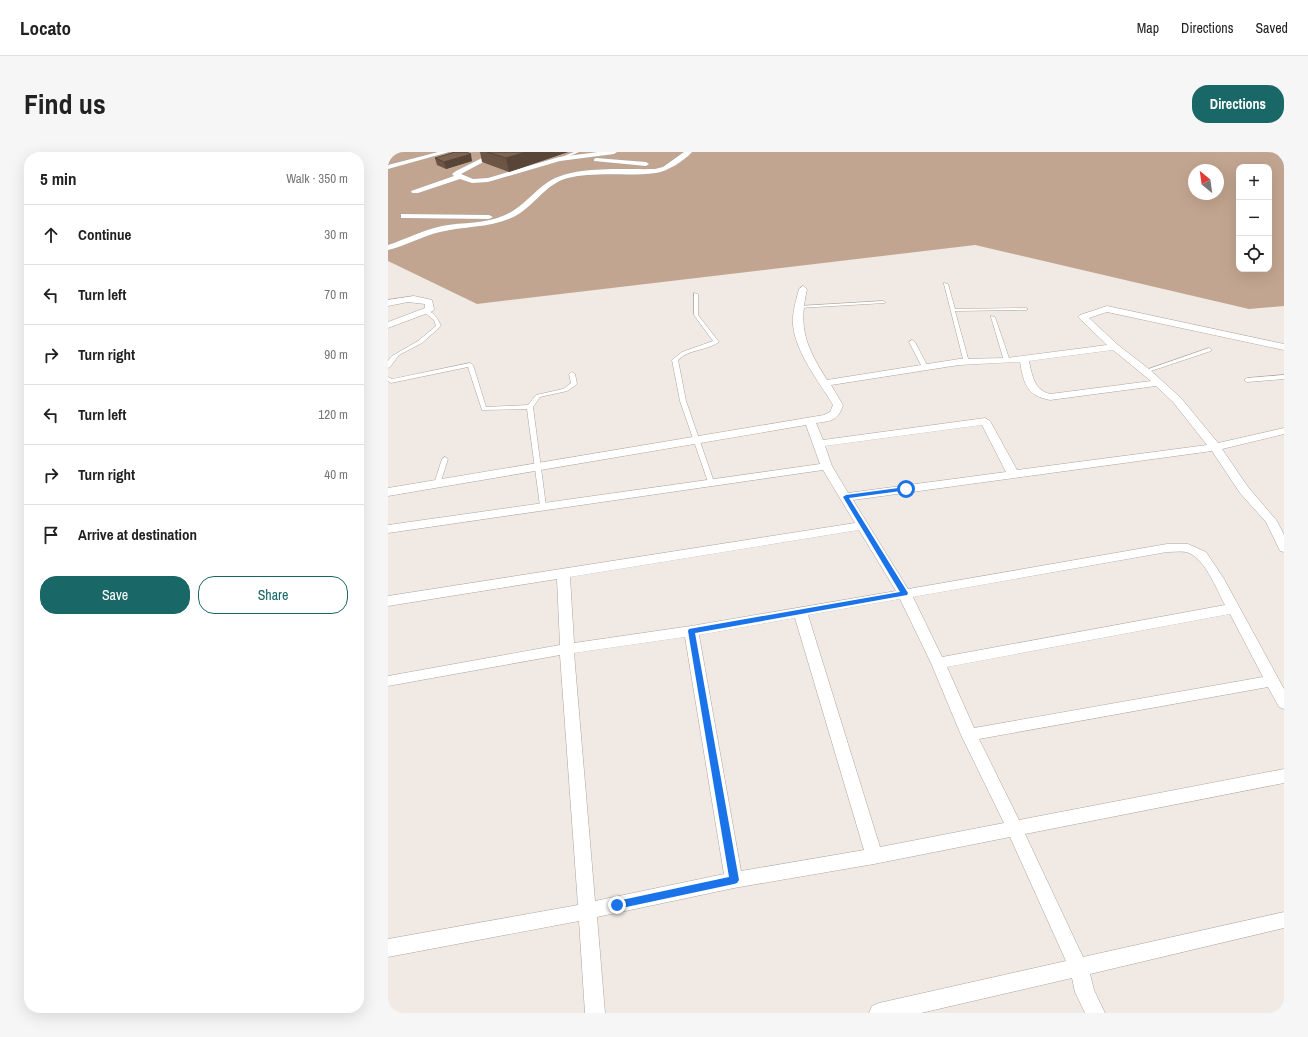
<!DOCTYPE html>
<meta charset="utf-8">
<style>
:root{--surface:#fff;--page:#f6f6f6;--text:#222;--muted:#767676;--line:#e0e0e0;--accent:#1a6767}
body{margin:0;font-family:"Archivo Narrow",sans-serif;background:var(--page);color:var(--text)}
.controls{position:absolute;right:12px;top:12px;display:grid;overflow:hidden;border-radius:8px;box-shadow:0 4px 16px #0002}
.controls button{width:36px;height:36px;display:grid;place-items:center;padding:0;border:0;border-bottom:1px solid var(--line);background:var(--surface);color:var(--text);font:20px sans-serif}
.compass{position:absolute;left:800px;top:12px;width:36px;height:36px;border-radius:50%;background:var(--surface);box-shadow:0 4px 16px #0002;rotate:331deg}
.stop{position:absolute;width:12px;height:12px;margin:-9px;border:3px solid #1a73e8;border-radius:50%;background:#fff}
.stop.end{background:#1a73e8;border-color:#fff;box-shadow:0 1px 4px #0008}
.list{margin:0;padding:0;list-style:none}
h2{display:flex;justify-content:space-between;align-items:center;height:52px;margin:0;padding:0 16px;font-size:17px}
h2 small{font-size:13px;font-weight:400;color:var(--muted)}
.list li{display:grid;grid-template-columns:26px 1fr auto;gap:12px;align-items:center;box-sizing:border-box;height:60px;padding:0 16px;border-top:1px solid var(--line)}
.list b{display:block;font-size:15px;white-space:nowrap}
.list em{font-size:13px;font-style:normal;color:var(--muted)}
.actions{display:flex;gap:8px;padding:12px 16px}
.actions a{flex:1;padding:9px 0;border:1px solid var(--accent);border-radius:16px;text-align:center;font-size:14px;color:var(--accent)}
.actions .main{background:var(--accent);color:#fff}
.icon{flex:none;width:22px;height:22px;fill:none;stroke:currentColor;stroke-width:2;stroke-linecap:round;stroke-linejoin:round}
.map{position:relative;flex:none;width:896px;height:861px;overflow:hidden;border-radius:16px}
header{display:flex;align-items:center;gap:24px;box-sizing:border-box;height:56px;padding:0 20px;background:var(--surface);border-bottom:1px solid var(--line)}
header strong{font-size:19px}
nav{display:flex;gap:22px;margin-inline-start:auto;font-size:14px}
.intro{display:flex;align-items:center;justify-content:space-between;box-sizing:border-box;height:96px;padding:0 24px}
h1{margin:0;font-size:28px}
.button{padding:10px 18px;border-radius:16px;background:var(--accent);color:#fff;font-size:14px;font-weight:700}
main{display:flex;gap:24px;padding:0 24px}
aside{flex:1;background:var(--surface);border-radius:16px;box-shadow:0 4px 16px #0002}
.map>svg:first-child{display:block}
.forest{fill:#c2a590;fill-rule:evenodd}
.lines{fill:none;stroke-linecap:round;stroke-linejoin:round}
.lane-casing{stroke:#ada59f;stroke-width:1}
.street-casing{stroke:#ada59f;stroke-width:1}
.lane{fill:#fff;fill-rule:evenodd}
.street{fill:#fff;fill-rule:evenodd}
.wall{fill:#6c5545}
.shaded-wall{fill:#584538}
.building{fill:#7d6350;stroke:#584538}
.route{fill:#1a73e8}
</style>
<header>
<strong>Locato</strong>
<nav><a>Map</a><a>Directions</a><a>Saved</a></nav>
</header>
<div class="intro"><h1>Find us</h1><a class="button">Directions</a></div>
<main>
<aside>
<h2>5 min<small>Walk · 350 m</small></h2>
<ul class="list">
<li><svg class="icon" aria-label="ahead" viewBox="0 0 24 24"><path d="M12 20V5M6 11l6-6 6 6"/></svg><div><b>Continue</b></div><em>30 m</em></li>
<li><svg class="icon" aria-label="left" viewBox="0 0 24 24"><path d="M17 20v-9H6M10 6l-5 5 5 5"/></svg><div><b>Turn left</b></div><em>70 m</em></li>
<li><svg class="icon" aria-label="right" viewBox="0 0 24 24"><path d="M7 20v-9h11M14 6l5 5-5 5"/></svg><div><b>Turn right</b></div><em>90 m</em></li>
<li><svg class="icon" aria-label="left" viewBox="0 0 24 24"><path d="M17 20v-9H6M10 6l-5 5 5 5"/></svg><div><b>Turn left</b></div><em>120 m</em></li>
<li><svg class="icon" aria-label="right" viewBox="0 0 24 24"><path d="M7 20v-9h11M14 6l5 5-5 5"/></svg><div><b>Turn right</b></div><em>40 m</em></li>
<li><svg class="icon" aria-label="arrive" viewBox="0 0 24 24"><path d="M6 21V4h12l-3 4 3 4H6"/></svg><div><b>Arrive at destination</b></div></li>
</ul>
<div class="actions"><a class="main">Save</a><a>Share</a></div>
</aside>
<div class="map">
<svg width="896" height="861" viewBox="0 0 896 861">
<rect width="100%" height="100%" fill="#f1e9e3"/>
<path class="forest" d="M0 0H896V154L861 157 587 93 89 152 0 109ZM851 15H881V117H851ZM806 18H830V42H806Z"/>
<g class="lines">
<g class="lane-casing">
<g id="lane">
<polygon points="186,0 191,0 172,8 169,7"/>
<polygon points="556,131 560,132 567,157 638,156 640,157 638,158 567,159 581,210 578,212 576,211 556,132"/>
<path d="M306 141 310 142V163L331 190C318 199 301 197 290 208L298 249 326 330 323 332 320 330 292 249 284 208 294 200 325 189 306 163Z"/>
<polygon points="495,149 497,150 497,151 411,156 409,155 411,154"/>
<path d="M36 158C45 158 50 167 53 174L34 191 11 203 2 215 0 216V209L4 204 30 189 48 174 46 168 36 160Z"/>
<polygon points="603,164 607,165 622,209 621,210 617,210 616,209 603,165"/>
<polygon points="524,188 527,190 540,215 539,216 537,217 534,215 521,190"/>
<polygon points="821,196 823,197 823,199 760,220 756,220 755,219"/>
<polygon points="82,211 85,213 98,255 140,253 148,243 175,237 183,231 181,222 184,220 187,222 189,232 188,233 179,239 152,245 145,255 158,354 157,355 153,355 152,354 139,257 94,258 80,215 3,231 0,229 0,225 4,227"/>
<polygon points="896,223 896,227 859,230 856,228 859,226"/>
<polygon points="57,305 60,307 52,332 49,334 47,333 46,332 54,307"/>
</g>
</g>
<g class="street-casing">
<g id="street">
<polygon points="50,0 61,0 0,17 0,13"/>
<polygon points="106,0 114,0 73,22 85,27 100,26 171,5 210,0 229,0 226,2 172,9 100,30 84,31 72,27 30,41 24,41 23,39 66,24 64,22 68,19"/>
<path d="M296 0H304C296 9 280 19 268 21 239 25 209 19 180 26 156 32 145 57 123 66 101 76 75 74 52 80 34 84 18 94 0 98V93C18 87 35 78 54 74 75 70 97 72 117 63 134 56 145 40 160 30 186 13 237 18 267 17L275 15Z"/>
<polygon points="208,6 258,10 261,12 258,14 206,9 206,7"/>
<polygon points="13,62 101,63 105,65 101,67 16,66 13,66"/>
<path d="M415 134 419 137C410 177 418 194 439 228L571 207 619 206 719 193 690 165 692 163 719 154 896 192V198L719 160 701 166 730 193 761 217 793 246 830 291 896 276V282L834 297 860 335 889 369 896 383V400L892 399 878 370 852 341 824 299 465 348 520 437 779 392H800L818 400 836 427 896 537V557L891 555 880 535 591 587 631 668 896 617V631L637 682 695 805 896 760V776L702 822 706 838 717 861H697L687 840 684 826 533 861H481L484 854 491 851 678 809 622 685 486 712 346 736 209 765 217 861H197L191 769 0 805V787L190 753 172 503 0 534V524L172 493 169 427 0 454V444L467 371 435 318 0 381V373L432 312 418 273 0 344V336L436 263 442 260 445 253C431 229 408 202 405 173 404 161 408 149 411 137ZM725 198 763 229 662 242C646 238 644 223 641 209ZM632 210C636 232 638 243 662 248L768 234 785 250 819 293 629 318 602 269 597 266 435 288 428 271C443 269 450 269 455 253L443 233 571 213ZM594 273 618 320 460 341 444 314 437 294ZM471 378 508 439 303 474 186 491 182 425ZM779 400C785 400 792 399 798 400 816 404 829 438 837 453L554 505 525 445ZM512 447 543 511 573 583 616 671 492 695 420 463ZM842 462 875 525 586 576 559 515ZM407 466 476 698 353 719 311 483ZM297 485 336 722 207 749 186 501Z"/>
<polygon points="26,144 44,148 46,157 45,159 0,176 0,170 37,156 37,152 20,150 0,154 0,148"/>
</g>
</g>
<use href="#lane" class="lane"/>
<use href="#street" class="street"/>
</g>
<g class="wall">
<polygon points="92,0 180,0 121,20 94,10"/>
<polygon points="47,6 84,9 58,17 49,13"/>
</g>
<g class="shaded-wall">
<polygon points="138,0 180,0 121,20 118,6"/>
<polygon points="83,2 84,9 58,17 56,10"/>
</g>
<g class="building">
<polygon points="67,0 78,0 83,2 56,10 47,6"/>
<polygon points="99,0 138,0 118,6"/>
</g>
<polygon class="route" points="518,335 520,335 520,338 461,346 520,441 519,443 307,481 351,728 349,731 346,732 229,757 226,756 225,753 226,750 229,749 341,725 300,479 301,477 512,440 455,345 458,343"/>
</svg>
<div class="controls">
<button>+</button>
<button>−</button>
<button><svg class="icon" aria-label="locate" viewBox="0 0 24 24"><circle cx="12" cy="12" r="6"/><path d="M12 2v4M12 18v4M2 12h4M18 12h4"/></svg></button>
</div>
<svg class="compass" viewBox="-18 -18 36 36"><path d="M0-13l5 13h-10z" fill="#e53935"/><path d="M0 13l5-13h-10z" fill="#767676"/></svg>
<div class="stop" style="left:518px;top:337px"></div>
<div class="stop end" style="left:229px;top:753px"></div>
</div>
</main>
